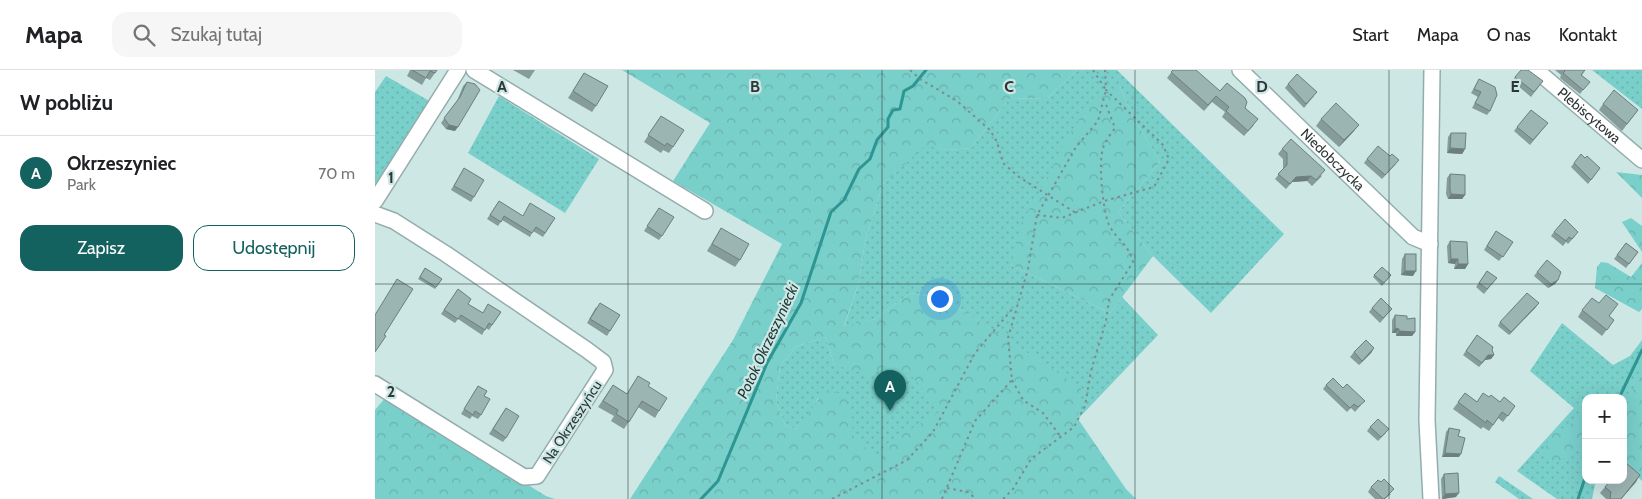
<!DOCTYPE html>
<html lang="pl">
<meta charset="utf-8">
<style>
:root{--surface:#fff;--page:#f6f6f6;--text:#202124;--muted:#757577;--line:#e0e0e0;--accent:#13625f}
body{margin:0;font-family:Cabin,sans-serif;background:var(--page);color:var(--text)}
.controls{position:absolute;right:15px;bottom:15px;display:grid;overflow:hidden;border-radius:10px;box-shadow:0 5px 20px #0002}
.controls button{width:45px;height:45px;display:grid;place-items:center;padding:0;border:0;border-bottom:1px solid var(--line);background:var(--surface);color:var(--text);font:25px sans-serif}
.you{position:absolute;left:564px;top:228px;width:18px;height:18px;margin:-12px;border:4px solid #fff;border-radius:50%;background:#1a73e8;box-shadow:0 0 0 8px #1a73e833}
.badge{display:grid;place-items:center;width:32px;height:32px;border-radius:50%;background:var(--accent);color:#fff;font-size:16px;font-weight:700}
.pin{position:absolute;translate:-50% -41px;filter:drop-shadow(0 1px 2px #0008)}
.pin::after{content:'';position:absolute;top:26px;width:18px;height:15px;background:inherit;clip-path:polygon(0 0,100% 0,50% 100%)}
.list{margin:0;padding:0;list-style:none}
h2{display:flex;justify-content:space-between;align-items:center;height:65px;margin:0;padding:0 20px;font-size:21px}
h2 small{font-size:16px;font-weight:400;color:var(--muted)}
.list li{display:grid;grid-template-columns:32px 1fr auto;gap:15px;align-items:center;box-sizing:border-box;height:75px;padding:0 20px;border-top:1px solid var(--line)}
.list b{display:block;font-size:19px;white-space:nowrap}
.list p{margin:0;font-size:16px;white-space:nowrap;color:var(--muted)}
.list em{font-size:16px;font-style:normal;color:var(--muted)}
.actions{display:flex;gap:10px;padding:15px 20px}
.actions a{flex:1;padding:11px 0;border:1px solid var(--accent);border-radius:15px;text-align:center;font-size:18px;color:var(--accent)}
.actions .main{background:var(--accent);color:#fff}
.icon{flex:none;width:28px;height:28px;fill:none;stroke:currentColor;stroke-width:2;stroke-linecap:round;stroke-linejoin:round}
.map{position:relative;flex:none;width:1267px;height:429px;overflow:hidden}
header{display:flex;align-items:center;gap:30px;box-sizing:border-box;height:70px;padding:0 25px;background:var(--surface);border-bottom:1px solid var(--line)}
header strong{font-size:24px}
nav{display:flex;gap:28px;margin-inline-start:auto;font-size:18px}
.search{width:350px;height:45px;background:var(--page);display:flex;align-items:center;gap:12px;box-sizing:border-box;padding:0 18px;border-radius:15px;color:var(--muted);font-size:19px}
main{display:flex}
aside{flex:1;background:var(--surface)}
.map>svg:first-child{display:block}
.green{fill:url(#green-dots)}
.forest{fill:url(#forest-crowns);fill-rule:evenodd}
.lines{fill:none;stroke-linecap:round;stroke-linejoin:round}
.stream{stroke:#2e9692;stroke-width:3}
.minor-casing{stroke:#94adac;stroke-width:18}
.path{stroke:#7b8d8c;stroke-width:2;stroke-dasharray:2.5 4;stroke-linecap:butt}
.minor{stroke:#fff;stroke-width:15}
.wall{fill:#859c9a}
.shaded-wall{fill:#6c7f7d}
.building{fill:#9bb5b3;stroke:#6c7f7d}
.grid{fill:none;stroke:#2c3636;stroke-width:1;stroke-opacity:0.55}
.labels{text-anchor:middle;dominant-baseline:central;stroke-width:4.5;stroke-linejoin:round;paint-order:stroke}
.street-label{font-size:14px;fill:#2c3636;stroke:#cde7e5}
.water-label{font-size:15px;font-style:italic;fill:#1e3634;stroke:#cde7e5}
.grid-label{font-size:16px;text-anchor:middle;font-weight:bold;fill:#2c3636;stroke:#cde7e5;stroke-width:4.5;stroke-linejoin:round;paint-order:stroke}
</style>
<header>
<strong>Mapa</strong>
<div class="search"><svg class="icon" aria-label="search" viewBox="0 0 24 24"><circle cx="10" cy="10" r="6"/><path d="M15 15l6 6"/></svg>Szukaj tutaj</div>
<nav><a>Start</a><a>Mapa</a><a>O nas</a><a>Kontakt</a></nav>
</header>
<main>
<aside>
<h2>W pobliżu<small></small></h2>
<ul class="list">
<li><span class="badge">A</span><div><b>Okrzeszyniec</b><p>Park</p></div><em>70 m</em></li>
</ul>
<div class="actions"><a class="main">Zapisz</a><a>Udostępnij</a></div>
</aside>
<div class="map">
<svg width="1267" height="429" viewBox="0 0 1267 429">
<defs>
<pattern id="green-dots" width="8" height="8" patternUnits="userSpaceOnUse" patternTransform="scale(1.25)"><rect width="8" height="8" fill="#79cfca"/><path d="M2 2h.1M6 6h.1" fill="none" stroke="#69b2ae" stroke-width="1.8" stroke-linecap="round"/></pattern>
<pattern id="forest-crowns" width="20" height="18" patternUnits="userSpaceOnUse" patternTransform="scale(1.25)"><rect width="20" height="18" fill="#79cfca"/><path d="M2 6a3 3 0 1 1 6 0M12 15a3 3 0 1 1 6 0" fill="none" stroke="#69b2ae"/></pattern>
</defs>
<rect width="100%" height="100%" fill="#cde7e5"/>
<g class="green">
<polygon points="702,0 742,0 909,164 836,243 778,186 743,142 785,92 756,43 745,16 694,65 636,195 735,243 747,227 783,265 703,349 705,318 570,229 535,223 500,249 469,257 484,212 490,172 508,114 550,75 573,80 596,78 634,29 673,28"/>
<polygon points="1217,0 1267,0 1267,39"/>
<polygon points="11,6 56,32 0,120 0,22"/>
<polygon points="124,26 224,89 190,143 93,83"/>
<polygon points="1187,253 1238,295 1255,286 1267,270 1267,411 1248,392 1248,328 1211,328 1211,410 1221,410 1217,429 1182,429 1142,401 1199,338 1155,301"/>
<polygon points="508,254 597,319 549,402 379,429 446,336 443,328 433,347 421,359 410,355 401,331 405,296 422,276 451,267 459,295"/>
<polygon points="1124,406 1158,429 1144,429 1120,412"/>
</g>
<g class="forest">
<path d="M247 0H702L673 28 634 29 596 78 573 80 550 76 508 114 490 172 484 212 469 256 500 249 535 223 570 229 706 318 703 349 751 419 761 429H255L358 270 407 174 298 111 335 53ZM451 267 459 295 495 305 510 297 535 304 566 341 510 375 507 396 492 379 478 368 477 349 471 325 452 320C439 331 433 347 421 359L410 355 401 331 405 296 422 276Z"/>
<polygon points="745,16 756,43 785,92 743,142 778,186 735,243 636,195 647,152 675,103 691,69 714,35"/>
<polygon points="1241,102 1267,105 1267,128"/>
<polygon points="1256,148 1267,156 1267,182 1247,152"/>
<polygon points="1226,192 1233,193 1256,207 1267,193 1267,239 1264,242 1220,218 1222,197"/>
<polygon points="1267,296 1267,409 1248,390 1248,348"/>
<polygon points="10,328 171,426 180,429 0,429 0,340"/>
<polygon points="1211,346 1211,364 1205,376 1180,394 1168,386 1175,365"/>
</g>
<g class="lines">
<g class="stream">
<polyline points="1244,328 1267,280"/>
<polyline points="326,429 343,411 392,293 426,233 456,142 469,130 484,99 495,89 502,70 513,57 513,49 518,40 525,39 529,21 538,16 551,0"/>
<polyline points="1203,429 1211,405"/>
</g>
<g class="minor-casing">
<g id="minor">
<polyline points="99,0 330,141"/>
<path id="s1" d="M865 0 1038 167 1055 174"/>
<path id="s2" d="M1161 0 1267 90"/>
<polyline points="0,131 83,0"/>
<polyline points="0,144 19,151 71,184 212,280 228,292 230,300 162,406 149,407 0,314"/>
<polyline points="1056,429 1052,350 1057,0"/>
</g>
</g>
<g class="path">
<polyline points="535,0 545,9 582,31 615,60 622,72 628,93 644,107 701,143"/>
<polyline points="662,145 687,148 729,131 779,117 794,89 788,75 731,20 730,0"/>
<polyline points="637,310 648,330 668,343 686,367"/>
<polyline points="572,418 593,422 601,429"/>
<polyline points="457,429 532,390 558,362 600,283 639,237"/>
<polyline points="567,429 600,351 637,310 633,268 653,199 662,145 701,77 723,51 731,20 718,0"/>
<path d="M628 429 638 419 656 389 699 357 710 336 716 301 731 251 734 230 758 192C752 172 744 172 735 157 728 145 723 92 728 78 730 71 736 64 740 58L730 32"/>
</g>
<use href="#minor" class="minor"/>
</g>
<g class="wall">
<polygon points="35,0 62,0 55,10 51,8 47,15 32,6"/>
<polygon points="138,0 160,0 154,9"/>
<polygon points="798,0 845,21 870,38 879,55 869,66 847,47 850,42 837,32 829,41 792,8"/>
<polygon points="1180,0 1210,0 1207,5 1211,16 1205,24 1185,8 1186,5"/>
<polygon points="209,3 221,36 217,42 193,28"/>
<polygon points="1140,7 1168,11 1156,27 1137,11"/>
<polygon points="1104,9 1115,41 1112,45 1097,38 1103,27 1096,23"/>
<polygon points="92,12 80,61 71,59 66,53 82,31 88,16"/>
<polygon points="913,14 939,26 929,38 910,18"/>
<polygon points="1228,34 1263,40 1247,61 1224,40"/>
<polygon points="286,46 298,77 294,83 288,80 286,83 269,72"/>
<polygon points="946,49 979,61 964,77 941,56"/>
<polygon points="1173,53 1155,75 1139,61 1142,57"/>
<polygon points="1076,63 1090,79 1087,84 1072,83 1073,67"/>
<polygon points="907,79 947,106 937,116 932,111 917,112 911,119 900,109 908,99 908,89 903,84"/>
<polygon points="1210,88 1225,98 1213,114 1196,97 1199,93"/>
<polygon points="992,89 1021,94 1007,109 989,93"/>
<polygon points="89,98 99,127 96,132 76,120"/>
<polygon points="1075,104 1090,125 1087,129 1073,129 1071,124 1072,108"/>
<polygon points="124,131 147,146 180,148 168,167 158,161 155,167 127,150 123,156 112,149"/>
<polygon points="284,138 287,166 284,170 269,161"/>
<polygon points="346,158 365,190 360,197 332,181"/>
<polygon points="1121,161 1138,172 1124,191 1109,180"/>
<polygon points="1179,162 1200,166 1193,174 1191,172 1188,176 1176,166"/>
<polygon points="1075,171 1093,194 1090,199 1079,199 1080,194 1073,193 1072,176"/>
<polygon points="1251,173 1263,182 1251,198 1239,189"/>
<polygon points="1030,184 1038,206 1026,205 1027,189"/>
<polygon points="50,198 67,209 60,219 43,209"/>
<polygon points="1112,201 1122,208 1109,224 1101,217"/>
<polygon points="1162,202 1183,210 1180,214 1173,218 1159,206"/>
<polygon points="999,205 1016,205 1007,216 998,207"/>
<polygon points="83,219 93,234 108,243 126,242 114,260 111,258 107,265 83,249 80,253 66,244"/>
<polygon points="221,237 235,261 232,266 212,253"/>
<polygon points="1161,237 1134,265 1123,256 1125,252"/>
<polygon points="997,238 1017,239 1005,253 994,242"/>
<polygon points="1207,240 1239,250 1227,266 1203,247"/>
<polygon points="1020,245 1032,249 1040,262 1037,266 1021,266 1021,263 1017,263 1017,250"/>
<polygon points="1102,265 1117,280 1119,285 1116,289 1110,290 1104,297 1088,285"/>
<polygon points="999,278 996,283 984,295 975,287 979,282"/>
<polygon points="263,306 273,316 284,341 280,348 263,337 249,359 236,351 239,346 223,337 238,315 252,324"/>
<polygon points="951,315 986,335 980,342 976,338 972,342 948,319"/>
<polygon points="103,316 109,326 106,345 103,349 97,346 95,349 86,344"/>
<polygon points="1090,323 1102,332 1114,327 1125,332 1140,336 1128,352 1123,348 1114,361 1108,357 1106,359 1078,339"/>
<polygon points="131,338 131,368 128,372 114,364"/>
<polygon points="995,357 1011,363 1003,371 992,361"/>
<polygon points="1074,358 1083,366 1084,387 1067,387 1071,362"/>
<polygon points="1069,404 1081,427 1067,429 1066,409"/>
<polygon points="1261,412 1246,429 1231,429 1225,423 1230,417"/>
<polygon points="996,417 1016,424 1010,429 1000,429 993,422"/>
</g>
<g class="shaded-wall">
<polygon points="74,55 83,57 80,61 71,59"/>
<polygon points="984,55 979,61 964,77 969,70"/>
<polygon points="1075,78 1090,79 1087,84 1072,83"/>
<polygon points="936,106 932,111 917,112 911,119 921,107"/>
<polygon points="1076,124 1090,125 1087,129 1073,129"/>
<polygon points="1076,189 1083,189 1080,194 1073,193"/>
<polygon points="1083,194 1093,194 1090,199 1079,199"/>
<polygon points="1030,201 1041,201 1038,206 1026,205"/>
<polygon points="1183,210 1180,214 1173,218 1176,214"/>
<polygon points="1164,233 1161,237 1134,265 1136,262"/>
<polygon points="1020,258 1024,259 1021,263 1017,263"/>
<polygon points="1024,261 1040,262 1037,266 1021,266"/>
<polygon points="999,278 996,283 984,295 987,291"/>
<polygon points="1113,285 1119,285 1116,289 1110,290 1104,297"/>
<polygon points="1070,383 1086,384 1084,387 1067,387"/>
<polygon points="1265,405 1261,412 1246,429 1245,429"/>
<polygon points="1084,423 1081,427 1067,429 1070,424"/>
</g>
<g class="building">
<polygon points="37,0 62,0 60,3 55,1 51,8"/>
<polygon points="798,0 821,0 845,21 852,13 870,28 872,32 870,38 883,49 873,61 851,41 854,37 841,26 833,35 796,2"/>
<polygon points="1146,0 1153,0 1168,11 1159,22 1140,7"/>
<polygon points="1189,0 1210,0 1206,5 1215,12 1208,20 1188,3 1190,1"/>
<polygon points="209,3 233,16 221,36 198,21"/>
<polygon points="922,4 942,22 931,34 913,14"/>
<polygon points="1104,9 1120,17 1122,25 1115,41 1100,33 1106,22 1099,19"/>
<polygon points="92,12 100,14 105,20 83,57 74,55 69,48 85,27"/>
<polygon points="1239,20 1263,40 1252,54 1228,34"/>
<polygon points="961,33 984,55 969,70 946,49"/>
<polygon points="1156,40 1173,53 1158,70 1142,57"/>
<polygon points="286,46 309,60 298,77 292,73 290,76 273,65"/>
<polygon points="1076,63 1091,63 1090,79 1075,78"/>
<polygon points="916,69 950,100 941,110 936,106 921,107 915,114 903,104 912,95 912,83 907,79"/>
<polygon points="1003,76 1015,86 1017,84 1024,90 1010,105 992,89"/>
<polygon points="1206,84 1210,88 1212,86 1225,98 1216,110 1199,93"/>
<polygon points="89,98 109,110 99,127 79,116"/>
<polygon points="1075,104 1090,105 1090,125 1076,124 1075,120"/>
<polygon points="124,131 148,146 155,133 180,148 170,163 161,157 157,163 129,146 126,152 115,145"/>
<polygon points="284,138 299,147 287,166 272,156"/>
<polygon points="1190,149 1203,162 1197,169 1194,167 1191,171 1179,162"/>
<polygon points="346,158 374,174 365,190 337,174"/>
<polygon points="1121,161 1138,172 1128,187 1112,176"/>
<polygon points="1075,171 1092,172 1093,194 1083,194 1083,189 1076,189"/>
<polygon points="1251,173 1263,182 1254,194 1242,185"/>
<rect x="1030" y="184" width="11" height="17"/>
<polygon points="1172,190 1186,202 1183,210 1176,214 1162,202"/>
<polygon points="1007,197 1016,205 1009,213 999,205"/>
<polygon points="50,198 67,209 61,217 45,207"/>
<polygon points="1112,201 1122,208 1112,219 1104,213"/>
<polygon points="22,209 38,219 9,265 11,266 0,282 0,245"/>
<polygon points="83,219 96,229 93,234 108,243 113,234 126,242 117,255 114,253 110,260 86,245 83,249 69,240"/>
<polygon points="1152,223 1164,233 1136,262 1125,252"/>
<polygon points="1231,225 1243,234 1234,246 1239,250 1232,260 1207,240 1217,228 1224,233"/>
<polygon points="1006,228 1017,239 1008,248 997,238"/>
<polygon points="225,233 245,245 235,261 215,249"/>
<polygon points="1020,245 1032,246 1032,249 1040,248 1040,262 1024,261 1024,259 1020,258"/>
<polygon points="1102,265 1118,277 1117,280 1119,285 1113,285 1107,293 1091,281"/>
<polygon points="991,270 999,278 987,291 979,282"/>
<polygon points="263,306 275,313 273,316 292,328 284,341 267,331 254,352 241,344 243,340 228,331 238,315 252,324"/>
<polygon points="958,308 968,318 972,314 990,331 983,337 979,334 975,338 951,315"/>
<polygon points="103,316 112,321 109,326 115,329 106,345 100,341 98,345 89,339"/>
<polygon points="1090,323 1102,332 1108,323 1114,327 1116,325 1125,332 1129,327 1140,336 1133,346 1127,342 1118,355 1112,350 1111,353 1083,332"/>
<polygon points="131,338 144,346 131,368 118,359"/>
<polygon points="1003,349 1014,359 1006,367 995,357"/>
<polygon points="1074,358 1085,360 1083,366 1090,368 1086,384 1070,383"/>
<polygon points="1251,393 1265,405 1246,429 1235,429 1236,422 1230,417 1236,410 1248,410 1248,396"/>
<polygon points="1083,403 1084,423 1070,424 1069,404"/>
<polygon points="1009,409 1019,419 1009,429 1008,429 996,417 1003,410 1006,412"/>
</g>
<path class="grid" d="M253 0V429M507 0V429M760 0V429M1014 0V429M0 214H1267"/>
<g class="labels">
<g class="street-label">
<text stroke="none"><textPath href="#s2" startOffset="70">Plebiscytowa</textPath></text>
<text stroke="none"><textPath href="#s1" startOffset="129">Niedobczycka</textPath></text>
<text transform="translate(197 352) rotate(-57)">Na Okrzeszyńcu</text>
</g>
<g class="water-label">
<text transform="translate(393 271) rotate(-65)">Potok Okrzeszyniecki</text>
</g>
</g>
<g class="grid-label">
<text x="127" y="22">A</text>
<text x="380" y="22">B</text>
<text x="634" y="22">C</text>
<text x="887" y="22">D</text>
<text x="1140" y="22">E</text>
<text x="16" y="113">1</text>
<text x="16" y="327">2</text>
</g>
</svg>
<div class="controls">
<button>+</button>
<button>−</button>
</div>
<div class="you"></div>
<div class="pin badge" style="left:515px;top:341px">A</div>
</div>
</main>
